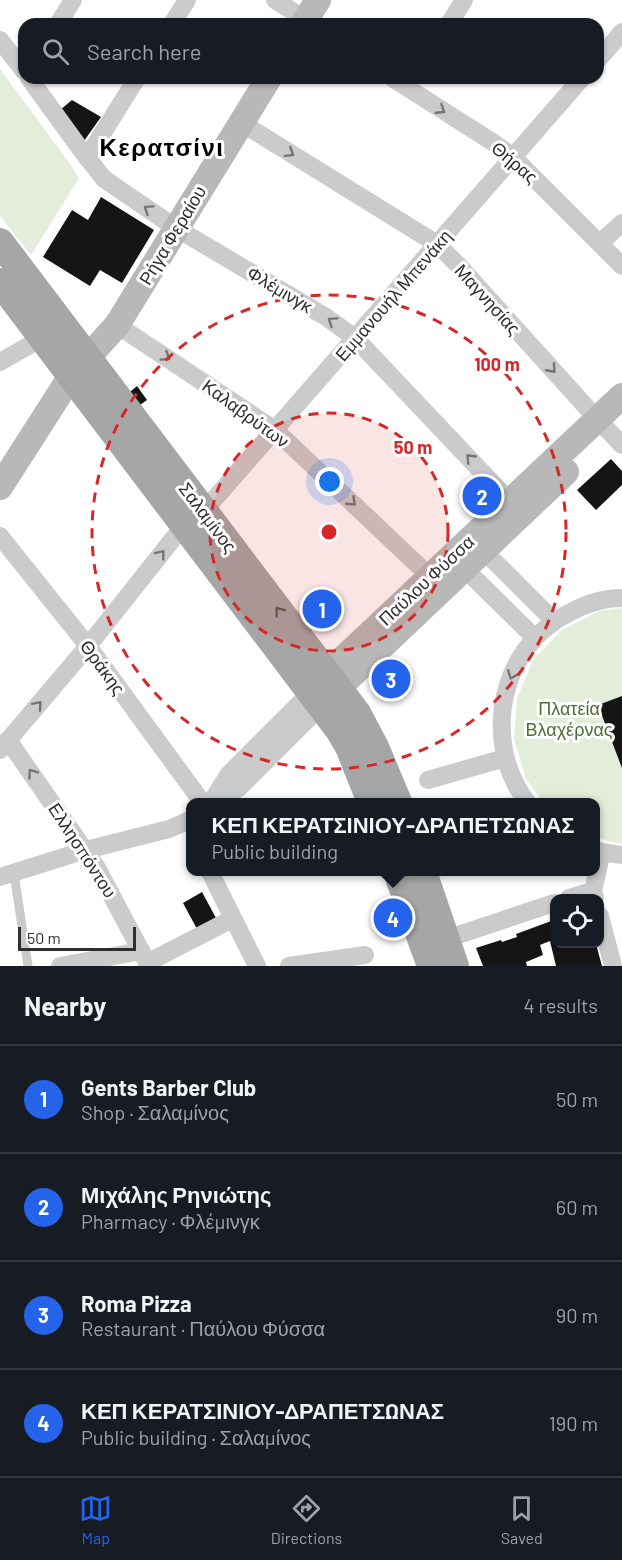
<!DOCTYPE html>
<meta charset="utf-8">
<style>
:root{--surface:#171b24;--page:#20242c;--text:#f1f3f6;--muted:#9ea1a6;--line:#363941;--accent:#2563eb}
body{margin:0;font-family:Barlow,sans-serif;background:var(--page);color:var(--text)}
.controls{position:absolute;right:18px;bottom:18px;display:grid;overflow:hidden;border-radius:12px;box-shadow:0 2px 4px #0004}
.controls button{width:54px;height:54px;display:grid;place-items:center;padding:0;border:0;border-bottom:2px solid var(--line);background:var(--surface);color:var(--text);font:30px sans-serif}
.scale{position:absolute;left:18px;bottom:15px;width:118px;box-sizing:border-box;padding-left:6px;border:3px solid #2e2e2e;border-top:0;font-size:16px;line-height:21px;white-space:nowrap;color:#2e2e2e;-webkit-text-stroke:4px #fff;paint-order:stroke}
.you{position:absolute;left:330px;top:482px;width:21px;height:21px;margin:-15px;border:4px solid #fff;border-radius:50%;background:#1a73e8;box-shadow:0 0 0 9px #1a73e833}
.badge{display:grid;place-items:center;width:39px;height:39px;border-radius:50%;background:var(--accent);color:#fff;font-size:20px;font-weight:700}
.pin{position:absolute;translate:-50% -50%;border:3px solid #fff;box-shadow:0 2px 6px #0006}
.popup{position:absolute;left:186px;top:798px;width:414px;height:78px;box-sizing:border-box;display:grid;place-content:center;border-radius:12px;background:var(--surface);filter:drop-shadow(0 2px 4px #0005);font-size:20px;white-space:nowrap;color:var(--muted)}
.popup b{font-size:22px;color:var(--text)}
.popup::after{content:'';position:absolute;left:50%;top:100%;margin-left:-12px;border:12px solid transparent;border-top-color:var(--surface)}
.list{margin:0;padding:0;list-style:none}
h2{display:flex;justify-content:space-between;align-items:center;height:78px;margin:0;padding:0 24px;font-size:26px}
h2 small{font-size:20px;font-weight:400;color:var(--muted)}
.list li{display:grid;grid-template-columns:39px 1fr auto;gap:18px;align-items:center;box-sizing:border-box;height:108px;padding:0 24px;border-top:2px solid var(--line)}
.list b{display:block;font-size:22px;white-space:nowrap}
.list p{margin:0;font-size:20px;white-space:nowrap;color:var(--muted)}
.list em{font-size:20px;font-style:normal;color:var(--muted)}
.icon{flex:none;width:33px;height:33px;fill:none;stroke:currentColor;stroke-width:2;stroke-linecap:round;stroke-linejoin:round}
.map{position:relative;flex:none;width:622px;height:966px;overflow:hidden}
.search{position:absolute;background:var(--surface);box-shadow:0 2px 4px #0004;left:18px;right:18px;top:18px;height:66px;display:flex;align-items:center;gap:15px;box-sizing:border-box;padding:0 21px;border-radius:18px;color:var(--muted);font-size:22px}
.sheet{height:510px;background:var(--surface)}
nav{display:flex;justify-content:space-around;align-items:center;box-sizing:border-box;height:84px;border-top:2px solid var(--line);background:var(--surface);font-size:16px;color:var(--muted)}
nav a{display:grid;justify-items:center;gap:3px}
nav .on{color:var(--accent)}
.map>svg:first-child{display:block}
.green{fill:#e3edda}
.building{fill:#151515}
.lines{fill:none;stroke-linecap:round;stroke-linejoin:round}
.lane{stroke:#cbcbcb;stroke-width:9}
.street{stroke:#cbcbcb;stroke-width:18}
.secondary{stroke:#b8b8b8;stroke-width:26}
.primary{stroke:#a6a6a6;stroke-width:28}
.oneway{stroke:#757575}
.oneway2{stroke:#5e5e5e}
.ring{fill:none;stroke:#d62828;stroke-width:3;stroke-dasharray:10 8}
.labels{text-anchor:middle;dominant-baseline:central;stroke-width:6;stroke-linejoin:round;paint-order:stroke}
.street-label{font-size:18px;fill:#2e2e2e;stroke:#fff}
.park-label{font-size:18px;fill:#4e6d37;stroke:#fff}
.district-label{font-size:24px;font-weight:bold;letter-spacing:1.5px;fill:#000;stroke:#fff}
.centre{fill:#d62828;stroke:#fff;stroke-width:3}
.ring-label{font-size:18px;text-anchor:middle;font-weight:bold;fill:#d62828;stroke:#fff;stroke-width:6;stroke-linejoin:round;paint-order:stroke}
</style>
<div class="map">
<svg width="622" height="966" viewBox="0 0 622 966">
<rect width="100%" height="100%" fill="#fff"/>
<g class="green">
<polygon points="0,69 70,164 79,178 31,255 0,216"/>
<polygon points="622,608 622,844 596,838 596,802 543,802 526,779 514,739 517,698 533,660 562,630 599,611"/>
</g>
<g class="building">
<polygon points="72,100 101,117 84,141 60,110"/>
<polygon points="101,197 154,230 122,283 100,270 90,286 43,257 72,210 88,220"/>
<polygon points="137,386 147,400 133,410 124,397"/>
<polygon points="611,459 622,471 622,485 596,510 577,490"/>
<polygon points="622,696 622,768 598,705"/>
<polygon points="202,892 216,918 197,929 183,903"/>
<polygon points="554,920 554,944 596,944 602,966 556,966 550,941 540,945 543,955 526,962 527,966 483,966 476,948 501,940 502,942 517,937 516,934"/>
</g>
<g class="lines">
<polyline class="lane" points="14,873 28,966"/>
<g class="street">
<polyline points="275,0 312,24"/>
<polyline points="58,24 73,0"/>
<polyline points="172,24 187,0"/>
<polyline points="449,24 464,0"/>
<polyline points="0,40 24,71"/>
<polyline points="598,60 622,32"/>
<polyline points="29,78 79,147 104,179 176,228 326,317 355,338 517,509"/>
<polyline points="392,78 494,143 513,157 622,266"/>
<polyline points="240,122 437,244 459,266 598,420 622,445"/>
<polyline points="87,158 137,78"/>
<polyline points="600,243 622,223"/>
<polyline points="117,325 275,430 439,585"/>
<polyline points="0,362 42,338"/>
<polyline points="203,512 582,78"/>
<polyline points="0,536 88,646 202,802"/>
<polyline points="484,551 554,621"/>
<polyline points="465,569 535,638"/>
<polyline points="8,740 97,868 149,966"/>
<polyline points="0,750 88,646 184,525"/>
<polyline points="428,780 505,758"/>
<polyline points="211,802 229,774 311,692"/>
<polyline points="217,802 239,788 321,706"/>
<path d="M527 802C490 754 494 681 536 637 546 627 557 619 569 613 585 604 604 598 622 598"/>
<polyline points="596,850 602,852 622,855"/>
<polyline points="210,872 257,966"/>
<polyline points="0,877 86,850 169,829 190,820"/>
<polyline points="569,898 593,891"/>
<polyline points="595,898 593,891 602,852"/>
<polyline points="600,916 613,966"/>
<polyline points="446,939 554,903"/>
<polyline points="147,963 232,919"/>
<polyline points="60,966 141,951"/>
<polyline points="289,966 365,955"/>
</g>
<g class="secondary">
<polyline points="303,24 318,0"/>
<polyline points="0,487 71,376 117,325 269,78"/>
<polyline points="313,689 327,674 622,396"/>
<polyline points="326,702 338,688 566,472"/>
</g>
<g class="primary">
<polyline points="0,242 357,713 375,747 398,802"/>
<polyline points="0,282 339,730 349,747 371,802"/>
<polyline points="397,872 431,966"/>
<polyline points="423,872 455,966"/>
</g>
</g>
<defs><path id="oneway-chevron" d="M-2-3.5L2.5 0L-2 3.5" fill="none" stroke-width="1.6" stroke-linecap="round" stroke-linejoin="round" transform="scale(1.5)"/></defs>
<g class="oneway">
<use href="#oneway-chevron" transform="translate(441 110) rotate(33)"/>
<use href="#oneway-chevron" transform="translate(290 153) rotate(32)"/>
<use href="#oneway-chevron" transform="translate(148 209) rotate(-146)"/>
<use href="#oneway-chevron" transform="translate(332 321) rotate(-146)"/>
<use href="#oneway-chevron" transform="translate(166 357) rotate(34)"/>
<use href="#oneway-chevron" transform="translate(552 369) rotate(48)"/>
<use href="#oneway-chevron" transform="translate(470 458) rotate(-134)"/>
<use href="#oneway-chevron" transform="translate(352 502) rotate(43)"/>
<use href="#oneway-chevron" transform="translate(161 554) rotate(-52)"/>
<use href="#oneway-chevron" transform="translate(512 675) rotate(112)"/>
<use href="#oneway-chevron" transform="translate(38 705) rotate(-49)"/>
<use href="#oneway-chevron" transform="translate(32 773) rotate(-125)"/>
</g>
<use class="oneway2" href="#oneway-chevron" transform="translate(279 611) rotate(-127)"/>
<circle cx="329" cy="532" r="119" fill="#d62828" fill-opacity=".12"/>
<g class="ring">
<circle cx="329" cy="532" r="119"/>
<circle cx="329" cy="532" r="237"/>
</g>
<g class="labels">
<g class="street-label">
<text transform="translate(515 162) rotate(40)">Θήρας</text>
<text transform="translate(172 235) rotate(-59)">Ρήγα Φεραίου</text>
<text transform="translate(280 289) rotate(31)">Φλέμινγκ</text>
<text transform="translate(393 295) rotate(-49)">Εμμανουήλ Μπενάκη</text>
<text transform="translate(488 299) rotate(48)">Μαγνησίας</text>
<text transform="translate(246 413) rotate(36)">Καλαβρύτων</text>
<text transform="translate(208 517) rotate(53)">Σαλαμίνος</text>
<text transform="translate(426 580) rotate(-43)">Παύλου Φύσσα</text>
<text transform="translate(103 667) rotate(54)">Θράκης</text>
<text transform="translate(83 850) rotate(57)">Ελλησπόντου</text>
</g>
<g class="park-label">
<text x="569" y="708">Πλατεία<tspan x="569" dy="21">Βλαχέρνας</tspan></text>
</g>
<g class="district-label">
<text x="162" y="146">Κερατσίνι</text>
</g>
</g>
<circle cx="329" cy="532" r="9" class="centre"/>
<g class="ring-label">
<text x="497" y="371">100 m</text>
<text x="413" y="454">50 m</text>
</g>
</svg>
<div class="controls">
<button><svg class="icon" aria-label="locate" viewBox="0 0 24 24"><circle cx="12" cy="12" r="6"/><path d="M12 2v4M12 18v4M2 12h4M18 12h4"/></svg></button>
</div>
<div class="scale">50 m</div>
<div class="you"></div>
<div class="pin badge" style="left:322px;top:609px">1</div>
<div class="pin badge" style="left:482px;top:496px">2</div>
<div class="pin badge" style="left:391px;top:679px">3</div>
<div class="pin badge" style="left:393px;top:918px">4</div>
<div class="popup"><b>ΚΕΠ ΚΕΡΑΤΣΙΝΙΟΥ-ΔΡΑΠΕΤΣΩΝΑΣ</b>Public building</div>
<div class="search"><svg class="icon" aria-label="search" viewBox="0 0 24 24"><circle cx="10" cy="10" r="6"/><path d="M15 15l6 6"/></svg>Search here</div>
</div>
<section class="sheet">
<h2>Nearby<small>4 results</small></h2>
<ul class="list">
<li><span class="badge">1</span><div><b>Gents Barber Club</b><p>Shop · Σαλαμίνος</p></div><em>50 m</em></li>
<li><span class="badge">2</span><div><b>Μιχάλης Ρηνιώτης</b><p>Pharmacy · Φλέμινγκ</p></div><em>60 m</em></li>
<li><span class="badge">3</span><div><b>Roma Pizza</b><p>Restaurant · Παύλου Φύσσα</p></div><em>90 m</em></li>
<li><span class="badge">4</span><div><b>ΚΕΠ ΚΕΡΑΤΣΙΝΙΟΥ-ΔΡΑΠΕΤΣΩΝΑΣ</b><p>Public building · Σαλαμίνος</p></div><em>190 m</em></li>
</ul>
</section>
<nav>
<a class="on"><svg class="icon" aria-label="map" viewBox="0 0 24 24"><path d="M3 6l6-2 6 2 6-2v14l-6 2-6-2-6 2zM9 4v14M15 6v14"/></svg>Map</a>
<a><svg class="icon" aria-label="directions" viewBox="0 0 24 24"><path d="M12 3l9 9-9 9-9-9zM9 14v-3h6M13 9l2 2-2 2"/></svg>Directions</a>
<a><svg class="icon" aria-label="saved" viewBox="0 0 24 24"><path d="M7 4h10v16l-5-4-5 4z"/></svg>Saved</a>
</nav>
